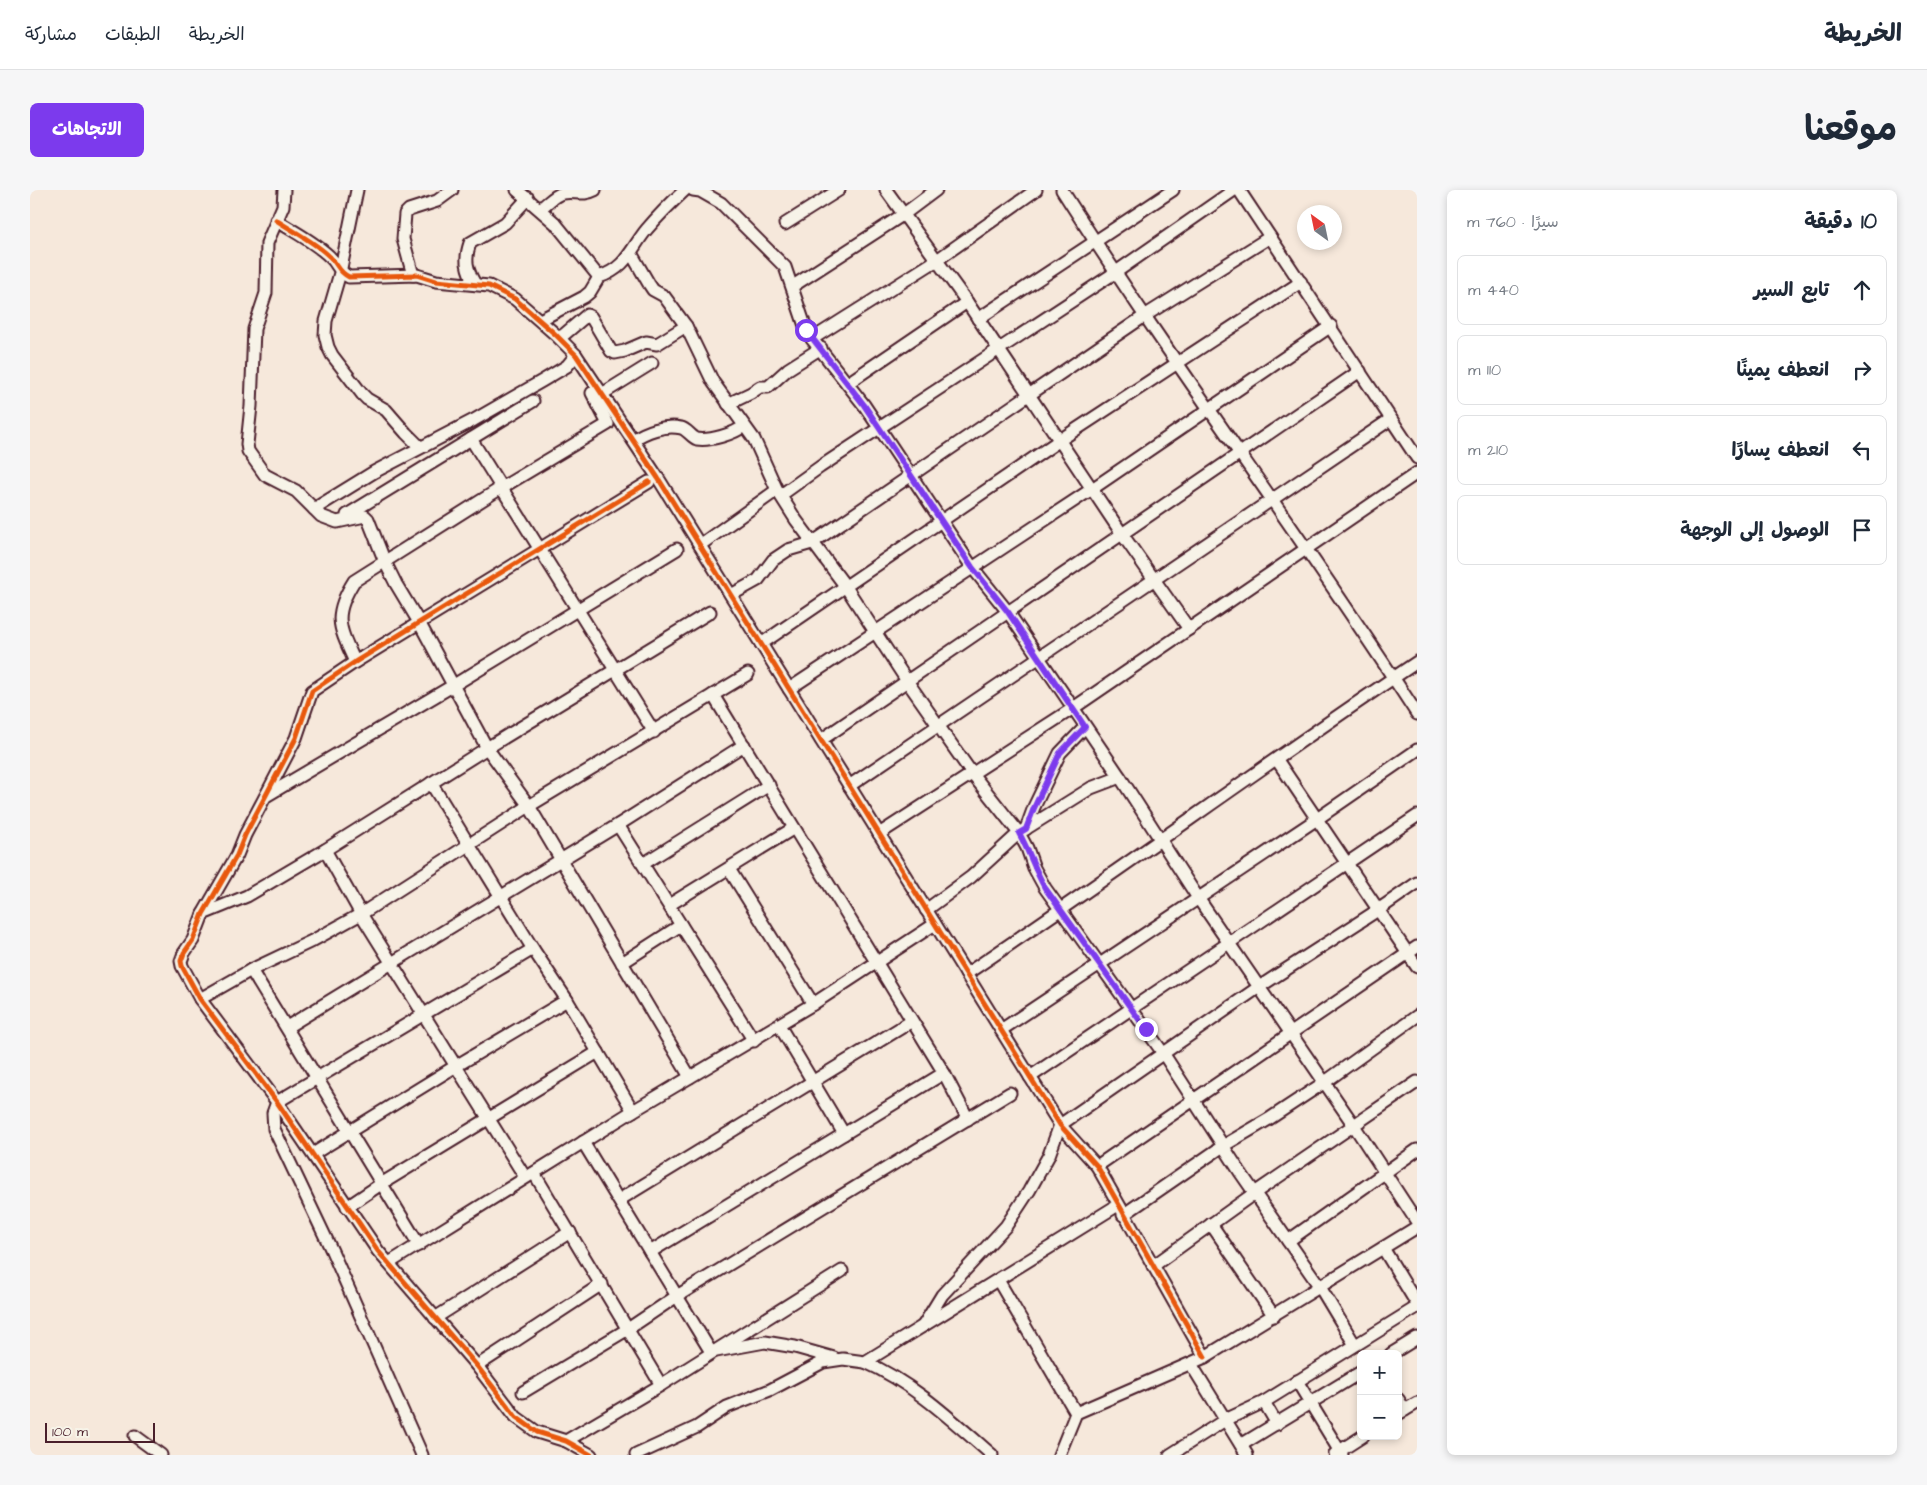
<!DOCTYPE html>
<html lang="ar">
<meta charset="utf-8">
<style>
:root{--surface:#fff;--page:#f6f6f7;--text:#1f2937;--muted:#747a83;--line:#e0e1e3;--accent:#7c3aed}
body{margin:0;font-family:"Architects Daughter","Playpen Sans Arabic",sans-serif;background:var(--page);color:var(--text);direction:rtl}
.controls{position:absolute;right:15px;bottom:15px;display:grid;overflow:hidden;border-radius:8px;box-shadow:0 2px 8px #0003}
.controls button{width:45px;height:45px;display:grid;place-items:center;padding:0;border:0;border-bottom:1px solid var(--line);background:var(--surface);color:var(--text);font:25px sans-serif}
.compass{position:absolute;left:1267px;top:15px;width:45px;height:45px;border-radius:50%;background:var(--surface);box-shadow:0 2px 8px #0003;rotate:327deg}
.scale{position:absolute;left:15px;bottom:12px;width:110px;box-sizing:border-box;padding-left:5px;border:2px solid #4a1f2b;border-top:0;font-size:14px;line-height:18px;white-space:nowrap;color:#4a1f2b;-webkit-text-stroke:4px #f7f3e8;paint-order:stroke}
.stop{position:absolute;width:15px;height:15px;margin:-11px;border:4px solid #7c3aed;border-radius:50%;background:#fff}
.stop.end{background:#7c3aed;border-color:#fff;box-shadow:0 1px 5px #0008}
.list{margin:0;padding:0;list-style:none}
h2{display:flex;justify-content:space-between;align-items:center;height:65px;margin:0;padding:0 20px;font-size:21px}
h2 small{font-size:16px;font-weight:400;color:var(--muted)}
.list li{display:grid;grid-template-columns:32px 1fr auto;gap:15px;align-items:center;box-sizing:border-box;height:70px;margin:0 10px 10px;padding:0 10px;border:1px solid var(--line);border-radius:8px}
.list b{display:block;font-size:19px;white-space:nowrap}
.list em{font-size:16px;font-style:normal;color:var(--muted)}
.icon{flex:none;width:28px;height:28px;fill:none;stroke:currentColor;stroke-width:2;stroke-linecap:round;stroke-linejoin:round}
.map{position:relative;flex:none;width:1387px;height:1265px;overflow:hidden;direction:ltr;border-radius:8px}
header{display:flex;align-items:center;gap:30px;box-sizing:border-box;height:70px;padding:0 25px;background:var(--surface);border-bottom:1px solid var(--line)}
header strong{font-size:24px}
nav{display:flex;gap:28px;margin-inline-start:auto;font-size:18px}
.intro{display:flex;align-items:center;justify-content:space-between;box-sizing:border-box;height:120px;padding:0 30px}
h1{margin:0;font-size:35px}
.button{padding:12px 22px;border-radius:8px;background:var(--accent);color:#fff;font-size:18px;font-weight:700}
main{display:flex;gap:30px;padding:0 30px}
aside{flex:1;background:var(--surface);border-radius:8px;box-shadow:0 2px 8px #0003}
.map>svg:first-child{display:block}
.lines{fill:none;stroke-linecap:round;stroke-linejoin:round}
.minor-casing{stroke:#4a1f2b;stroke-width:15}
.minor{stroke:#f7f3e8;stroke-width:11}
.cycleway-casing{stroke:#f7f3e8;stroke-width:8}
.cycleway{stroke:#e8590c;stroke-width:5}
.route{stroke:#7c3aed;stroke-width:6}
</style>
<header>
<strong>الخريطة</strong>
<nav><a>الخريطة</a><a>الطبقات</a><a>مشاركة</a></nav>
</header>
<div class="intro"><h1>موقعنا</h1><a class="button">الاتجاهات</a></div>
<main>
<aside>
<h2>10 دقيقة<small>سيرًا · 760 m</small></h2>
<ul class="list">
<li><svg class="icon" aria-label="ahead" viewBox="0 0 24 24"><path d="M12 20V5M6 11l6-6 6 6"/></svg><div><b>تابع السير</b></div><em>440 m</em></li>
<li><svg class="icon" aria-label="right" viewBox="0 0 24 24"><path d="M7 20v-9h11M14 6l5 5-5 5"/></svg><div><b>انعطف يمينًا</b></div><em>110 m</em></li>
<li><svg class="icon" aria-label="left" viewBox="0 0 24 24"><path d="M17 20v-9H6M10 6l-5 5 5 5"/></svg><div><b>انعطف يسارًا</b></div><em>210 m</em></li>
<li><svg class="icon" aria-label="arrive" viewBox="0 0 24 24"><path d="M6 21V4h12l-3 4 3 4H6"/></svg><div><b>الوصول إلى الوجهة</b></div></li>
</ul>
</aside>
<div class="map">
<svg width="1387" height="1265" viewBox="0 0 1387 1265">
<rect width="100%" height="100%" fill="#f6e8db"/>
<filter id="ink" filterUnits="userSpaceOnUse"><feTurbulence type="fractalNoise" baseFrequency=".02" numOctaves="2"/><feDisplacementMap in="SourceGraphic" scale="10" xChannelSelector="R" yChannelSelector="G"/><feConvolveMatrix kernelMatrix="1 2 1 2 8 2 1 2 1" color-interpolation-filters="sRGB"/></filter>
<g filter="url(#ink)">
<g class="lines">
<g class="minor-casing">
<g id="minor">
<polyline points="254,0 253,16 237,53 236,103 224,139 221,216 217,254 218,261 235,285 266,301 291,326 307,332 335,326 338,329 355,372 366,394 390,434 457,558 499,616 660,887"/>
<polyline points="327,0 310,83 296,131 295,145 298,157 302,165 332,204 337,209 356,220 376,243 390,257"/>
<path d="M487 0 525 33 569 87C597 78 601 58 617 39 629 25 642 12 655 0"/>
<polyline points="663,0 670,1 691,13 755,77 776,139 782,149 834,215 942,377 978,422 1090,587 1168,708 1323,934 1387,1032"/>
<polyline points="856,0 937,112 1092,344 1159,439"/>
<path d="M1032 0C1145 178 1273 347 1387 524"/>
<polyline points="1209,0 1387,268"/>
<path d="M510 19C517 14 524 5 533 3 544 1 554 6 565 0"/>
<path d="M246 30C264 42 285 52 300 67 309 75 307 81 319 87L387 85 406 91 459 96 485 109 525 144 546 165 628 288 1030 935 1067 976 1175 1167"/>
<polyline points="755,34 809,0"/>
<polyline points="601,63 619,94 623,100 634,106 656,136 683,192 724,249 747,300 766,330 816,397 877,491 943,585 989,643 997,658 1004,678 1015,698 1133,863 1210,982 1290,1097 1325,1155"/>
<polyline points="383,85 373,49 375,24 379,20 407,11 422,0"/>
<path d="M445 94C437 80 434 70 440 53L475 33 498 8"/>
<polyline points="763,96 874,24 906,0"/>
<polyline points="948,129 1143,0"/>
<polyline points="510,130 554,107 560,102 569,87"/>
<polyline points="530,148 557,125 561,127 581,161 585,163 595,161 616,152 627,154 656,136"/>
<polyline points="782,149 907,70 1006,0"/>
<polyline points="818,193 937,112"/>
<polyline points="572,204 622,173"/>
<polyline points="698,214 721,203 730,197 738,197 758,179 791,158"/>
<polyline points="441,249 624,542"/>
<path d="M603 250C615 242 635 234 651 238 657 239 661 247 667 249 680 251 704 244 714 236"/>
<polyline points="751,305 790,277 1086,82 1204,0"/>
<polyline points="284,319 344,282 444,230 512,191 537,176 546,165"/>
<polyline points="317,325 503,211"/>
<polyline points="670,355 747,300"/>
<polyline points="701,405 728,390 743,370 758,360 782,353 1116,125 1240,47"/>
<polyline points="731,454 1030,250 1271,92"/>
<path d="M325 472C309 437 302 426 324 391L471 298 578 234 562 203"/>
<polyline points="759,499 1062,299 1301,136"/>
<polyline points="683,505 914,883 938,929"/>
<polyline points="791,550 1330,181"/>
<polyline points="1247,570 1387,777"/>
<polyline points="401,593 503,759 537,810 603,921"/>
<polyline points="819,596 1361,229"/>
<polyline points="236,606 424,495 647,359"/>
<polyline points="588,635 724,851"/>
<polyline points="996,639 1004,617 1030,563 1055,537"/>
<polyline points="849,644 1042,519 1387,283"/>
<polyline points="295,660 331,724 495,987"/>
<polyline points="613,674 739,595"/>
<polyline points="699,679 783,814"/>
<polyline points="639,715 764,638"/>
<polyline points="896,720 941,687 989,643 1061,598 1090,587"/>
<polyline points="173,724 217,706 295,660 457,558 680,422"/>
<polyline points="592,773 651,735"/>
<polyline points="221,780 389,1055"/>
<path d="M936 784C1088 682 1235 574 1387 472"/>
<polyline points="170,809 221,780 282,751 331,724 499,616 718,484"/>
<polyline points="749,835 814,944"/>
<polyline points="257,837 588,635 714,555"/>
<polyline points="971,840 1287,629 1387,560"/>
<polyline points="1000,887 1387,626"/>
<polyline points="553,952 681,1162 735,1152 765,1157 804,1168"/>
<polyline points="283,964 426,876 537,810"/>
<polyline points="1067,976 1387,757"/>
<polyline points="504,983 631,1195"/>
<polyline points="589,1010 882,831"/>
<polyline points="317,1017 351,994 568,862"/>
<polyline points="1093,1025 1193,956 1239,929 1295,892 1387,826"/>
<polyline points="1181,1034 1244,1126"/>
<polyline points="1258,1051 1387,960"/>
<polyline points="1353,1058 1387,1114"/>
<polyline points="620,1062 914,883"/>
<polyline points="359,1073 603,921 783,814 905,734"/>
<polyline points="1123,1076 1226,1002 1387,892"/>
<polyline points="968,1090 1046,1223"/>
<polyline points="405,1128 540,1042"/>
<polyline points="893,1136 912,1105 976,1036 999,1001 1019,965 1030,935 1229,797 1348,720 1387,693"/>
<polyline points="1361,1164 1387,1148"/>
<path d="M835 1172C883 1193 923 1231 962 1265"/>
<polyline points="1161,1174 1217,1265"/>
<polyline points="447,1176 572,1094"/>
<polyline points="1267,1191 1312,1265"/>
<polyline points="493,1202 598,1139 647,1106 980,903"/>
<polyline points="1368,1209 1375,1220"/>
<polyline points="1234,1212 1247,1234"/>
<polyline points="1368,1224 1387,1213"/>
<polyline points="105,1246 131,1265"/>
<polyline points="536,1251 631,1195 812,1081"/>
<polyline points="1211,1255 1331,1182"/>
<polyline points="1305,1264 1333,1246"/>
<polyline points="392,1265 302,1061 244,939 243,923 247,912 503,759"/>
<polyline points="561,1265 536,1251 507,1242 486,1227 447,1176 348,1061 247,912 170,809 152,776 151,771 154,763 163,750 173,724 207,665 215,645 266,548 282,501 325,472 619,292"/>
<polyline points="606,1265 667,1237 697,1217 740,1200 793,1172 813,1169 835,1172 1088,1015"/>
<polyline points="1029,1265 1046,1223 1175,1167 1387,1037"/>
<polyline points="1140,1265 1195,1230 1234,1212 1387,1117"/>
</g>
</g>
<use href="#minor" class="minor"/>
<g class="cycleway-casing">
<g id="cycleway">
<path d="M246 30C264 42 285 52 300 67 309 75 307 81 319 87L387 85 406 91 459 96 485 109 525 144 546 165 628 288 1030 935 1067 976 1175 1167"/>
<polyline points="561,1265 536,1251 507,1242 486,1227 447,1176 348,1061 247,912 170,809 152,776 151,771 154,763 163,750 173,724 207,665 215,645 266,548 282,501 325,472 619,292"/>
</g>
</g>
<use href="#cycleway" class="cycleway"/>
</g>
</g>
<g class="lines" filter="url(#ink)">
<path class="route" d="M776 140 834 215 942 377 978 422 1055 537 1030 563 1004 618 996 639 989 643C999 661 1005 680 1015 698L1116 839"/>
</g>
</svg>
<div class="controls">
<button>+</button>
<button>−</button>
</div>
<svg class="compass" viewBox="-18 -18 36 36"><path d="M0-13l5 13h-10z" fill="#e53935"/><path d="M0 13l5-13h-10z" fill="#747a83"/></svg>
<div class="scale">100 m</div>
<div class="stop" style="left:776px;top:140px"></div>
<div class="stop end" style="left:1116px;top:839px"></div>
</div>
</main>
